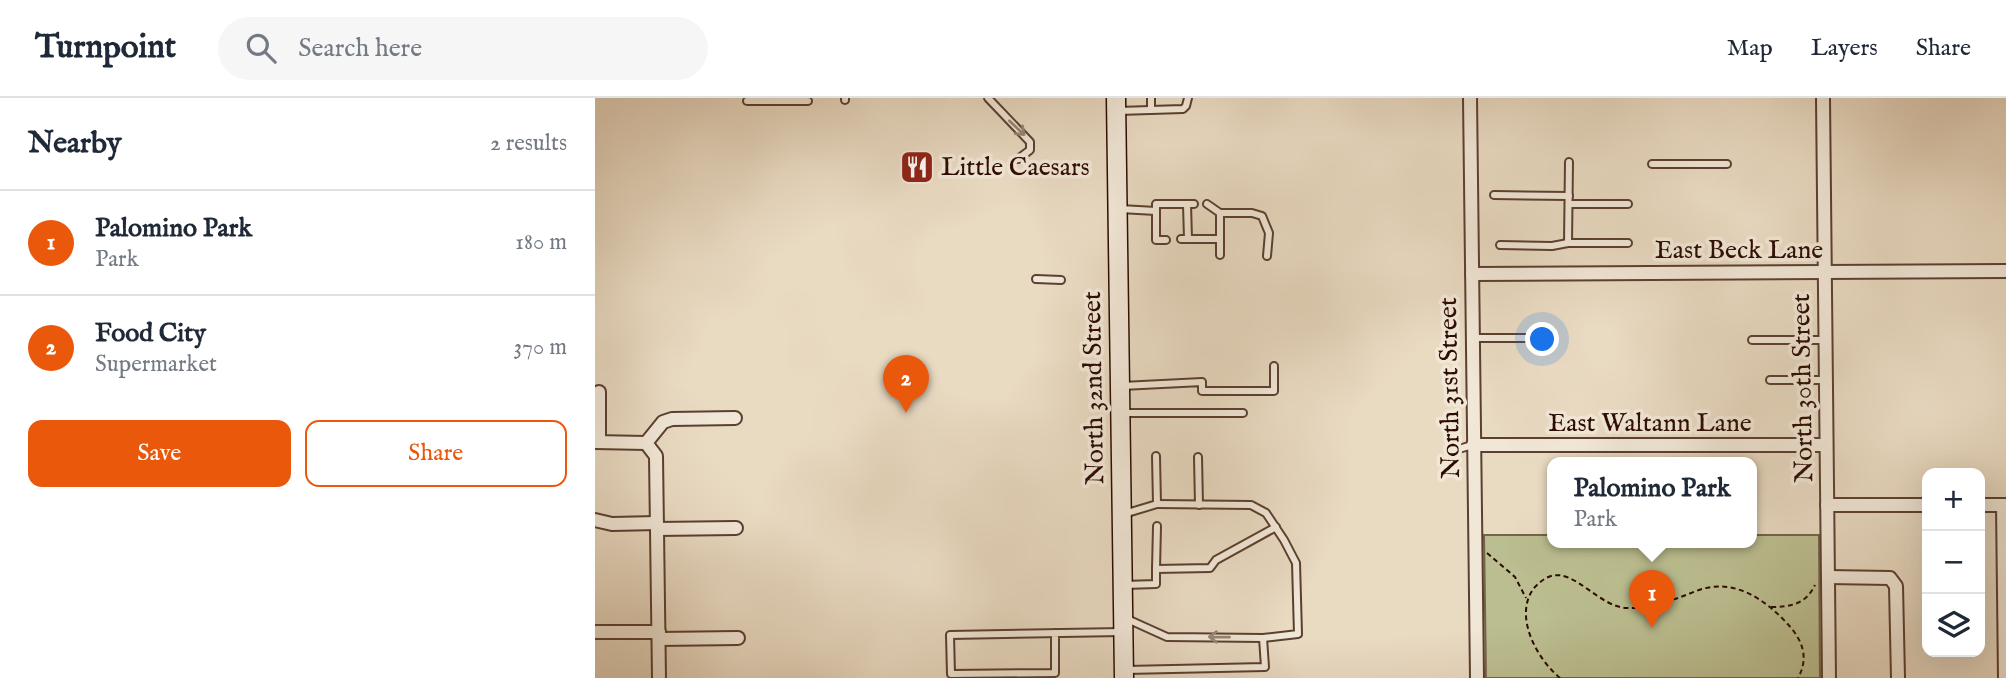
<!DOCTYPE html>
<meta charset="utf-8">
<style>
:root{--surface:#fff;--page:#f6f6f7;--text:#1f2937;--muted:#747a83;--line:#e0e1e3;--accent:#ea580c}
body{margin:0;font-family:"IM FELL English",serif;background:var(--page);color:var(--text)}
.controls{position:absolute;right:21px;bottom:21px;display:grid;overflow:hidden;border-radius:14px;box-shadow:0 7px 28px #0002}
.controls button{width:63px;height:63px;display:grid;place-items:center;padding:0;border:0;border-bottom:2px solid var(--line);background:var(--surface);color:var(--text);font:35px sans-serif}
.you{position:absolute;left:948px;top:242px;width:24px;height:24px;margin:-18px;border:5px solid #fff;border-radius:50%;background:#1a73e8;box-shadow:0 0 0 10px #1a73e833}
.badge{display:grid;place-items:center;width:46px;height:46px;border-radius:50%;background:var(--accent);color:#fff;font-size:23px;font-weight:700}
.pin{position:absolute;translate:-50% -58px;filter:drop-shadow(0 2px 4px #0008)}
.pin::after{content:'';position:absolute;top:37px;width:24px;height:21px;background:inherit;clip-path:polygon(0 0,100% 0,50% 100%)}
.popup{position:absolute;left:952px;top:359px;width:210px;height:91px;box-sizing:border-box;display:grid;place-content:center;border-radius:14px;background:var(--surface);filter:drop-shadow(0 2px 5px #0005);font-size:23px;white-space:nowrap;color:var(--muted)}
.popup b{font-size:26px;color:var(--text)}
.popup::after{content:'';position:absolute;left:50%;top:100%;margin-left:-14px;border:14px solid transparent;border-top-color:var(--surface)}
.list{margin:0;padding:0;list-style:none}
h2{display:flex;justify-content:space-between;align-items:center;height:91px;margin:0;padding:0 28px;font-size:30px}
h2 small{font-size:23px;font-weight:400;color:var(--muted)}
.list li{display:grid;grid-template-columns:46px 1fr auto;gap:21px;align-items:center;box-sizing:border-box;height:105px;padding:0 28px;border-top:2px solid var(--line)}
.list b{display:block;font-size:26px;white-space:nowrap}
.list p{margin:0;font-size:23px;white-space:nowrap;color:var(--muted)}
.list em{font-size:23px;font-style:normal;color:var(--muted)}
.actions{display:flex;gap:14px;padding:21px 28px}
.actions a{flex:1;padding:16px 0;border:2px solid var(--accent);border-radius:14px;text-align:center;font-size:24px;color:var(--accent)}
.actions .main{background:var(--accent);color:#fff}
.icon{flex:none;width:38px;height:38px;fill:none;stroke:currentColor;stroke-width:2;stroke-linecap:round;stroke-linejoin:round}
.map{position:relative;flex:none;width:1411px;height:580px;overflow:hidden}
header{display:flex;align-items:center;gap:42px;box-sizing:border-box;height:98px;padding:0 35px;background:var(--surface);border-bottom:2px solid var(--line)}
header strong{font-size:33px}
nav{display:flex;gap:38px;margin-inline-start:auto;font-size:24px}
.search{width:490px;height:63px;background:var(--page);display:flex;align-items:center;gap:18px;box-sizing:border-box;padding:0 24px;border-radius:38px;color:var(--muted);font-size:26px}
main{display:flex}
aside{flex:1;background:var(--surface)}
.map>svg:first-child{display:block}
.park{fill:#bbbe90;stroke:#746448;stroke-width:2}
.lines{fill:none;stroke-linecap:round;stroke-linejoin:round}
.lane-casing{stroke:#5b3f30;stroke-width:10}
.street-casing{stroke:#5b3f30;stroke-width:16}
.secondary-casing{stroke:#2c0b00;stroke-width:21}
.path{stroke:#2c0b00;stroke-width:2;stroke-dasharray:5 3.5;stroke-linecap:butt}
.lane{stroke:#f1e7d7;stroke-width:6}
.street{stroke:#f1e7d7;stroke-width:12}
.secondary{stroke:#f1e7d7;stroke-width:18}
.oneway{stroke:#988476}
.labels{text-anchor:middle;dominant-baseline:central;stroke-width:7;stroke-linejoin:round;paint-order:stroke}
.poi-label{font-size:26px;fill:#2c0b00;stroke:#f1e7d7;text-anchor:start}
.street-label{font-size:26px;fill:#2c0b00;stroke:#f1e7d7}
</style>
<header>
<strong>Turnpoint</strong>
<div class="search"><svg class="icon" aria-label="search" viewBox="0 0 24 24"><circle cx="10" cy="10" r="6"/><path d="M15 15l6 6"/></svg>Search here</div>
<nav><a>Map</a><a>Layers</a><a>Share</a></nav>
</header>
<main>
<aside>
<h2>Nearby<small>2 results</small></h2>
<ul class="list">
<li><span class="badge">1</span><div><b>Palomino Park</b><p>Park</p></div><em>180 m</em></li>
<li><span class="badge">2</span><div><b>Food City</b><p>Supermarket</p></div><em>370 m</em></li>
</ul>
<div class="actions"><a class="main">Save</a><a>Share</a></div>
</aside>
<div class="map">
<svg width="1411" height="580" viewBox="0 0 1411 580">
<rect width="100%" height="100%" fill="#e9dac2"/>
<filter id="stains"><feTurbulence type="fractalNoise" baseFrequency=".00286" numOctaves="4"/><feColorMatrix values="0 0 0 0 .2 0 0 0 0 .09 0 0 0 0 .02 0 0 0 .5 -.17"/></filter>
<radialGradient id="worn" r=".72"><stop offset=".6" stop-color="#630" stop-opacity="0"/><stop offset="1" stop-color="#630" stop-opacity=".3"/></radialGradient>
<polygon class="park" points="889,437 957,437 957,444 1157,444 1157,437 1224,437 1225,580 891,580"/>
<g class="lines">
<g class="lane-casing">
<g id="lane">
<polyline points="393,0 435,44 435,52 423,61"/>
<polyline points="556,0 556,12"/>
<polyline points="250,2 250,0"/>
<polyline points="152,3 213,3"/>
<polyline points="523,13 588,11 591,8 593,0"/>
<polyline points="974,64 973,145 1033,145"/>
<polyline points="1057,66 1132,66"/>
<polyline points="899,97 974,98"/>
<polyline points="592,106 593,141"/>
<polyline points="612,106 625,115 625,157"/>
<polyline points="974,106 1033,106"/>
<polyline points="525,111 561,113"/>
<polyline points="625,115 657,115 667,118 674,135 672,158"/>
<polyline points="586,141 625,141"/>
<polyline points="571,142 561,142 561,106 599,106"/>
<polyline points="905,147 957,148 973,145"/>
<polyline points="441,181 466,182"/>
<polyline points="879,240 947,240"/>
<polyline points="1157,242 1230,242"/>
<polyline points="1175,282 1230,282"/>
<polyline points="527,288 607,284 607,293 679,293 679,268"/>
<polyline points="527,315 648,315"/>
<polyline points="856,353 878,347"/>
<polyline points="603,359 604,407"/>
<polyline points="562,406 656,407 671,415 689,442 701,465 703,536 668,540"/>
<polyline points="529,416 562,406 561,358"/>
<polyline points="561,471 562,428"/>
<polyline points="529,487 561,486 561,471 615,470 621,462 681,429"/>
<polyline points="530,520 572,539 668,540 670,569 531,572"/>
<polyline points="460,535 460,575 356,576 355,537 527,534"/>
</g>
</g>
<g class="street-casing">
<g id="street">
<polyline points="875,0 882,580"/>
<polyline points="1228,0 1234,580"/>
<polyline points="877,176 1411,173"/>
<polyline points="0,344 51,345"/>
<polyline points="4,344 4,294"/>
<polyline points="51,345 61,358 64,580"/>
<polyline points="51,345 68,324 77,321 140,320"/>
<polyline points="878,347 1231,347"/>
<polyline points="1232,407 1332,407"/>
<polyline points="1385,407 1411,407"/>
<polyline points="1408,407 1410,580"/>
<polyline points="0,422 17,426 62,425"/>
<polyline points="62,431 141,430"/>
<polyline points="1233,479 1295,480 1301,488 1303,580"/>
<polyline points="0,534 64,534"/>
<polyline points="64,541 143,540"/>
</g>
</g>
<g class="secondary-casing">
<polyline id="secondary" points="521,0 529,580"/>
</g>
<g class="path">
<polyline points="892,455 920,479 931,500"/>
<path d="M1176 509C1196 509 1211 506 1220 487"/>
<path d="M965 580C942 561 918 518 939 490 944 485 949 480 956 478 980 471 1004 509 1032 510 1058 511 1080 501 1104 492 1141 479 1174 504 1197 531 1209 546 1213 562 1203 580"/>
</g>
<use href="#lane" class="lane"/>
<use href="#street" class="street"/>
<use href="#secondary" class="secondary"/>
</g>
<defs><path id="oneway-shaft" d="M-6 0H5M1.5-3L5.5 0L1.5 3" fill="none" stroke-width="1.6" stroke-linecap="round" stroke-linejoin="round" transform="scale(1.75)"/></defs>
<g class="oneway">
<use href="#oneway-shaft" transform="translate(422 30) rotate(43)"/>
<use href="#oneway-shaft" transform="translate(624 539) rotate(-179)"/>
</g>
<defs>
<g id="restaurant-square" transform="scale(1.75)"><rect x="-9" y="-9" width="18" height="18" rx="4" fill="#8f2418" stroke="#f1e7d7"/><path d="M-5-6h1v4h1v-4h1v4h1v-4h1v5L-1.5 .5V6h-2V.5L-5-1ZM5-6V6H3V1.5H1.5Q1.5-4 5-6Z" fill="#fff"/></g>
</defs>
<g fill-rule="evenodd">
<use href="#restaurant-square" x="322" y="69"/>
</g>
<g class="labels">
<g class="poi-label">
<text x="346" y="69">Little Caesars</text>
</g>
<g class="street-label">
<text x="1144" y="152">East Beck Lane</text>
<text transform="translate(499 290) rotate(-91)">North 32nd Street</text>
<text transform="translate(855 290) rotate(-91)">North 31st Street</text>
<text transform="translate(1208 290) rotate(-91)">North 30th Street</text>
<text x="1055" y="325">East Waltann Lane</text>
</g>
</g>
<rect width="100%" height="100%" filter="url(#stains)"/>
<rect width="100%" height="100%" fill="url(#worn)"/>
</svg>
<div class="controls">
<button>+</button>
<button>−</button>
<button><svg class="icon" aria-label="layers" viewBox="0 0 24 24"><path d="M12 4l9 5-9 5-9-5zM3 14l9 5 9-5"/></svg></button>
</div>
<div class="you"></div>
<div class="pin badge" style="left:1057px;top:530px">1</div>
<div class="popup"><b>Palomino Park</b>Park</div>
<div class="pin badge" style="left:311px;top:315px">2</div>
</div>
</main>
